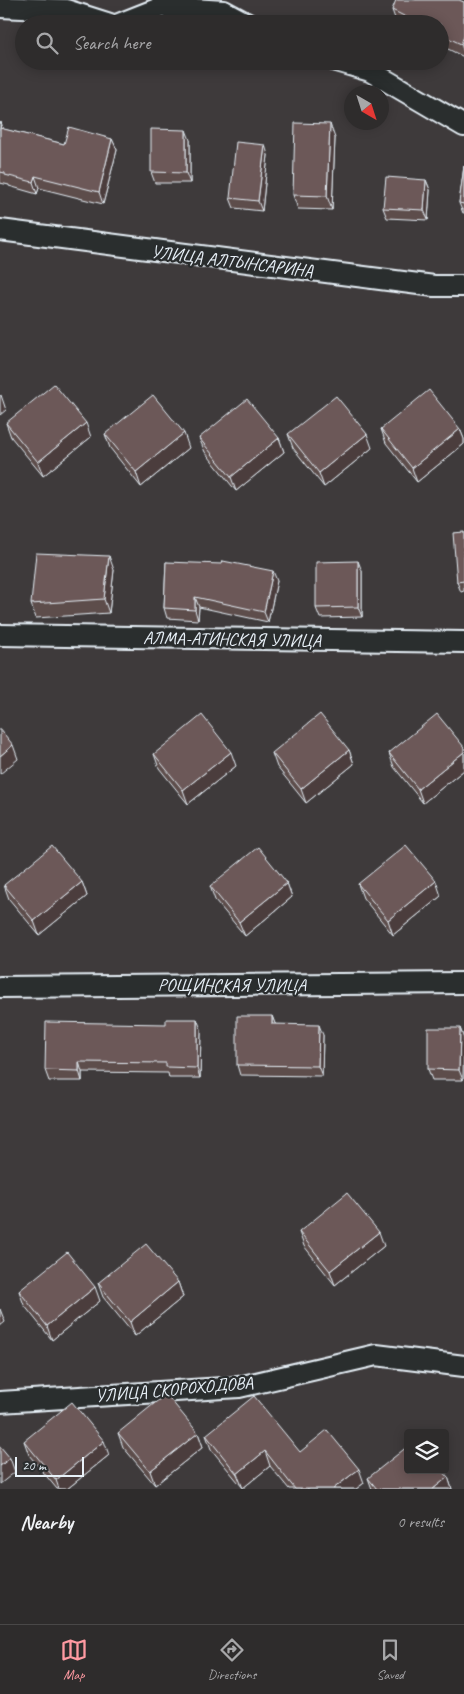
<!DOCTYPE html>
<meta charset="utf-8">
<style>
:root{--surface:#2e2c2c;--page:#3a3838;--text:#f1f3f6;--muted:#a7a7a9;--line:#494848;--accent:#ff9aa2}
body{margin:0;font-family:Caveat,sans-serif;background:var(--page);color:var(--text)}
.controls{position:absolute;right:15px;bottom:15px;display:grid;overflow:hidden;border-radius:5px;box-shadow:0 2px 12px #0003}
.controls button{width:45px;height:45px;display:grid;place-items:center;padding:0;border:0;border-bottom:1px solid var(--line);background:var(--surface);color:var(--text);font:25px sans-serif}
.compass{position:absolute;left:344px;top:85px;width:45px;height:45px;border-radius:50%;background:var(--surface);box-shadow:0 2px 12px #0003;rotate:141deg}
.scale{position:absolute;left:15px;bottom:12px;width:69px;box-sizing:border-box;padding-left:5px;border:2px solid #e8f1f8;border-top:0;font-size:14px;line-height:18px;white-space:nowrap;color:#e8f1f8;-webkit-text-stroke:4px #2a2d2e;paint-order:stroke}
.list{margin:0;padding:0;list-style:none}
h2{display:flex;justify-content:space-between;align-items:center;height:65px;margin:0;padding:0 20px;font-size:21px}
h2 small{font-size:16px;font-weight:400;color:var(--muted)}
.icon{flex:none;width:28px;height:28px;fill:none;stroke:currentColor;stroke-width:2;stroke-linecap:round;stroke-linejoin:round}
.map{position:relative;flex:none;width:464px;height:1489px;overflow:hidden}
.search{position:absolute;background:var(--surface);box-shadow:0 2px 12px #0003;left:15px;right:15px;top:15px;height:55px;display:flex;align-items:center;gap:12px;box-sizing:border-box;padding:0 18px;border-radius:28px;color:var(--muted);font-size:19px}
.sheet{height:135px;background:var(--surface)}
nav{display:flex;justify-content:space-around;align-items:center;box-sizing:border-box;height:70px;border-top:1px solid var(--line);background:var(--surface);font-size:14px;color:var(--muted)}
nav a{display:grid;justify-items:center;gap:2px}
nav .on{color:var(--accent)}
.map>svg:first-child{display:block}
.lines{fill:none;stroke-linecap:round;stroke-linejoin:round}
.street-casing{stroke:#e8f1f8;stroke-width:24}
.street{stroke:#2a2d2e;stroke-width:20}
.wall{fill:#5d4d4c;stroke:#e8f1f8}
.shaded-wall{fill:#4c3e3e;stroke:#e8f1f8}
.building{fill:#6c5958;stroke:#e8f1f8}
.labels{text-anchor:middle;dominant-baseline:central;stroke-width:4.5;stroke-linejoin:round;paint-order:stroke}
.street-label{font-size:18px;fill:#e8f1f8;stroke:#2a2d2e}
</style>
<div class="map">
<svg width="464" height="1489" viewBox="0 0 464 1489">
<rect width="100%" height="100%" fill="#3e3a3b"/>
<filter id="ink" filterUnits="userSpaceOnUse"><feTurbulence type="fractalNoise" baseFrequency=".02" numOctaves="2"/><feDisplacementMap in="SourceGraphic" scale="10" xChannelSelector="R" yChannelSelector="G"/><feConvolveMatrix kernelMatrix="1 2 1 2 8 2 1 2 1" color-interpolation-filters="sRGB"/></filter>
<g filter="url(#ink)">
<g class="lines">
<g class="street-casing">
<g id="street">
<polyline points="0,7 66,10 110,24"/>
<polyline points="119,24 162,7 224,11 248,24"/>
<polyline points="336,61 370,71 464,126"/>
<polyline points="0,230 434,286 464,286"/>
<polyline points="0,635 464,642"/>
<polyline points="0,987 464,983"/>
<polyline points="0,1402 239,1387 376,1355 464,1366"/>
</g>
</g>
<use href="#street" class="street"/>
</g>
<g class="wall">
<polygon points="464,2 464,57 440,45 440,24 397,24 392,10"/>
<polygon points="0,122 3,129 64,144 112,139 117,150 103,204 39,188 37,194 9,186 9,185 0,183"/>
<polygon points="335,138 332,210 298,209 293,195"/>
<polygon points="190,140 190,183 155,183 151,172"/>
<polygon points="268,155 262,211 234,208 230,198"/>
<polygon points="464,166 464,213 463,213 459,203"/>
<polygon points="426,180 430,190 428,220 387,218 383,208"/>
<polygon points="6,423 91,437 43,476 11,437"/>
<polygon points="381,429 460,429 464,439 464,444 417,482 386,443"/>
<polygon points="105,434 189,448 141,487 110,448"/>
<polygon points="288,434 372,448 324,487 293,448"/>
<polygon points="199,438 279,438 284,452 236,491 205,452"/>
<polygon points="464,532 464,591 461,592 457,582"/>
<polygon points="166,562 277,581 268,622 199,607 198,620 167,618 164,608"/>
<polygon points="114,570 109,613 36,618 31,604"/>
<polygon points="362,571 362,617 320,618 316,608"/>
<polygon points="464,747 464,770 423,803 394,767 389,753"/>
<polygon points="349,750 354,764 306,803 277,767 272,753"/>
<polygon points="154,754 236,766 188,804 159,768"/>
<polygon points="82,882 87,896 39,935 9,899 4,885"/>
<polygon points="287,883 292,897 245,936 215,900 210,886"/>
<polygon points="358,884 441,896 393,935 363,898"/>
<polygon points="272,1016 275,1024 323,1035 322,1076 240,1075 237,1065"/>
<polygon points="460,1028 464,1039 463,1080 432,1080 428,1069"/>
<polygon points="201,1029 200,1078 169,1078 168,1073 82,1072 82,1081 49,1081 45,1070"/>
<polygon points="299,1232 384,1246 335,1285 304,1246"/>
<polygon points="178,1282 183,1297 135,1336 103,1297 98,1283"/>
<polygon points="19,1291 100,1301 52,1340 24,1305"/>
<polygon points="118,1433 198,1433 203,1447 155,1485 123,1447"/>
<polygon points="206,1435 300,1452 364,1483 356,1489 289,1489 270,1466 243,1488 211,1449"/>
<polygon points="24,1441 109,1455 67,1489 57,1489 29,1455"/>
<polygon points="448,1477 452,1489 372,1489 368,1478"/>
</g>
<g class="shaded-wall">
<polygon points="464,36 464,53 461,44"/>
<polygon points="1,122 5,134 0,130"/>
<polygon points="330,124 335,138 332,210 327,196"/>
<polygon points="186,130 190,140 190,183 186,173"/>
<polygon points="112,139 117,150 103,204 99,192"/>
<polygon points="265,145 268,155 262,211 258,201"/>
<polygon points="35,176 39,188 37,194 33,182"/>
<polygon points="426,180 430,190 428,220 424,210"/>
<polygon points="1,395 6,410 0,415 0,396"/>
<polygon points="86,423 91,437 43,476 38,462"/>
<polygon points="460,429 464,439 464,444 417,482 412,468"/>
<polygon points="184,433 189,448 141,487 136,472"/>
<polygon points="367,434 372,448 324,487 319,473"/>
<polygon points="279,438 284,452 236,491 231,477"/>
<polygon points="109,556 114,570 109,613 104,599"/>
<polygon points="358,561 362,571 362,617 358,607"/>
<polygon points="273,571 277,581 268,622 264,612"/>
<polygon points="195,597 199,607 198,620 195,610"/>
<polygon points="13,745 18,759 0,774 0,756"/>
<polygon points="349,750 354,764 306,803 301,789"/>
<polygon points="231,752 236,766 188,804 183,790"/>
<polygon points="464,752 464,770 423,803 418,789"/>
<polygon points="436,881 441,896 393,935 388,920"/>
<polygon points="82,882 87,896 39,935 34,921"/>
<polygon points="287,883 292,897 245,936 239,922"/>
<polygon points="272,1016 276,1026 272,1024"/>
<polygon points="197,1019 201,1029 200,1078 197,1068"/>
<polygon points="319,1025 323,1035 322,1076 318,1066"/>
<polygon points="460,1028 464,1039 463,1080 459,1070"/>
<polygon points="79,1062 82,1072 82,1081 79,1071"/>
<polygon points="379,1232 384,1246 335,1285 330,1271"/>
<polygon points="178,1282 183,1297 135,1336 130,1322"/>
<polygon points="95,1287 100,1301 52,1340 47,1326"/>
<polygon points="0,1309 5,1322 0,1326"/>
<polygon points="198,1433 203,1447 155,1485 150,1471"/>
<polygon points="104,1441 109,1455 67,1489 59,1489 56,1480"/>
<polygon points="265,1451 270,1466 243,1488 237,1474"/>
<polygon points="10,1458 15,1472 0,1484 0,1466"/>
<polygon points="359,1469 364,1483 356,1489 333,1489"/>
<polygon points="448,1477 452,1489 433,1489"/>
</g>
<g class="building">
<polygon points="396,0 459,0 464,2 464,36 461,44 440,34 440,24 420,24 392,10"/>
<polygon points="295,123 330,124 327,196 293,195"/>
<polygon points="69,127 112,139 99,192 35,176 33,182 5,175 5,173 0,172 0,128 64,144"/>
<polygon points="151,129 186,130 186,173 151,172"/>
<polygon points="236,142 265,145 258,201 230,198"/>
<polygon points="464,166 464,204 459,203"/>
<polygon points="386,177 426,180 424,210 383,208"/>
<polygon points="54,384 86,423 38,462 6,423"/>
<polygon points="429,390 460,429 412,468 381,429"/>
<polygon points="153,395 184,433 136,472 105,434"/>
<polygon points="336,396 367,434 319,473 288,434"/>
<polygon points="247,399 279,438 231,477 199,438"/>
<polygon points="464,532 464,581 457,582 453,533"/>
<polygon points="36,553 109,556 104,599 31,604"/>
<polygon points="223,561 273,571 264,612 195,597 195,610 164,608 166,562 222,564"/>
<polygon points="358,561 358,607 316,608 316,562"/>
<polygon points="320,714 349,750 301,789 272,753"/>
<polygon points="437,714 464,747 464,752 418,789 389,753"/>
<polygon points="202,715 231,752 183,790 154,754"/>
<polygon points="0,729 13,745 0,756"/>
<polygon points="406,845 436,881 388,920 358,884"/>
<polygon points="52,846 82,882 34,921 4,885"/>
<polygon points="258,847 287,883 239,922 210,886"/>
<polygon points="237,1016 272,1016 272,1024 319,1025 318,1066 237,1065"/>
<polygon points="166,1019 197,1019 197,1068 166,1067 166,1063 79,1062 79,1071 45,1070 46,1022 166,1024"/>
<polygon points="428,1028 460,1028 459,1070 428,1069"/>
<polygon points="347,1193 379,1232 330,1271 299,1232"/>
<polygon points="146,1244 178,1282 130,1322 98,1283"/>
<polygon points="67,1252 95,1287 47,1326 19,1291"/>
<polygon points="166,1394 198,1433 150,1471 118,1433"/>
<polygon points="254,1396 300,1452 327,1430 359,1469 333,1489 295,1489 265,1451 237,1474 206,1435"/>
<polygon points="72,1402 104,1441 56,1480 24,1441"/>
<polygon points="0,1446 10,1458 0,1466"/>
<polygon points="408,1446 408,1470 442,1470 448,1477 433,1489 377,1489 368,1478"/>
</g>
</g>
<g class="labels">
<g class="street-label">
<text transform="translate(232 261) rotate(7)">УЛИЦА АЛТЫНСАРИНА</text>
<text transform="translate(232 639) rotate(1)">АЛМА-АТИНСКАЯ УЛИЦА</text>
<text x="232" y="985">РОЩИНСКАЯ УЛИЦА</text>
<text transform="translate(174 1389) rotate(-5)">УЛИЦА СКОРОХОДОВА</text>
</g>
</g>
</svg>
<div class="controls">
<button><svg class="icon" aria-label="layers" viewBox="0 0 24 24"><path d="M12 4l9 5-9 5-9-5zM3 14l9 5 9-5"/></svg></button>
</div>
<svg class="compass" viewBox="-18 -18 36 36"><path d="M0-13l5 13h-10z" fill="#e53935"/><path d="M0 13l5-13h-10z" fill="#a7a7a9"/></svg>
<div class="scale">20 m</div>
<div class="search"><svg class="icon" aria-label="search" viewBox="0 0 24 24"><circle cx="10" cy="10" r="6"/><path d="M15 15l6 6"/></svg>Search here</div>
</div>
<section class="sheet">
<h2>Nearby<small>0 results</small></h2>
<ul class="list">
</ul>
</section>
<nav>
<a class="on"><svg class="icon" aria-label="map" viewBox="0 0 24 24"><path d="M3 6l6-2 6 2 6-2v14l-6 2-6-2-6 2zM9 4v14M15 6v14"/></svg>Map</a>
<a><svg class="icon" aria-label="directions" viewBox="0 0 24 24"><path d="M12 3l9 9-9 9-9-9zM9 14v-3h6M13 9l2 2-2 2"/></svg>Directions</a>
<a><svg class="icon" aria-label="saved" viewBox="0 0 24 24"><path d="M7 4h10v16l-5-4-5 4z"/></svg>Saved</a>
</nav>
